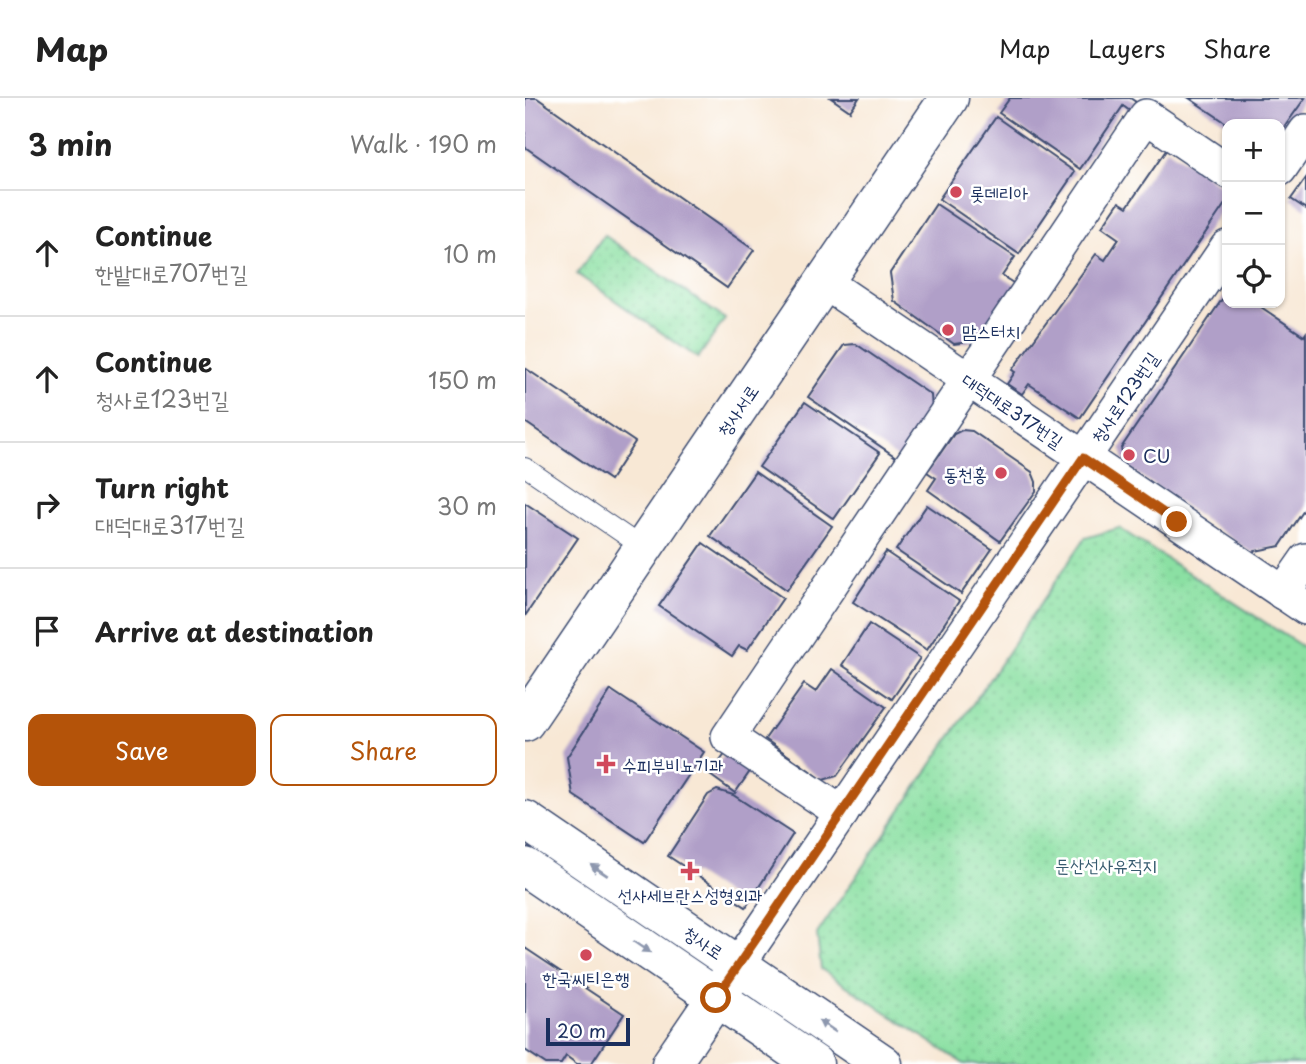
<!DOCTYPE html>
<meta charset="utf-8">
<style>
:root{--surface:#fff;--page:#f6f6f6;--text:#222;--muted:#767676;--line:#e0e0e0;--accent:#b45309}
body{margin:0;font-family:"Playpen Sans","Poor Story",sans-serif;background:var(--page);color:var(--text)}
.controls{position:absolute;right:21px;top:21px;display:grid;overflow:hidden;border-radius:14px;box-shadow:0 2px 5px #0004}
.controls button{width:63px;height:63px;display:grid;place-items:center;padding:0;border:0;border-bottom:2px solid var(--line);background:var(--surface);color:var(--text);font:35px sans-serif}
.scale{position:absolute;left:21px;bottom:18px;width:84px;box-sizing:border-box;padding-left:7px;border:4px solid #1b2f5e;border-top:0;font-size:19px;line-height:24px;white-space:nowrap;color:#1b2f5e;-webkit-text-stroke:5px #fff;paint-order:stroke}
.stop{position:absolute;width:21px;height:21px;margin:-16px;border:5px solid #b45309;border-radius:50%;background:#fff}
.stop.end{background:#b45309;border-color:#fff;box-shadow:0 2px 7px #0008}
.list{margin:0;padding:0;list-style:none}
h2{display:flex;justify-content:space-between;align-items:center;height:91px;margin:0;padding:0 28px;font-size:30px}
h2 small{font-size:23px;font-weight:400;color:var(--muted)}
.list li{display:grid;grid-template-columns:46px 1fr auto;gap:21px;align-items:center;box-sizing:border-box;height:126px;padding:0 28px;border-top:2px solid var(--line)}
.list b{display:block;font-size:26px;white-space:nowrap}
.list p{margin:0;font-size:23px;white-space:nowrap;color:var(--muted)}
.list em{font-size:23px;font-style:normal;color:var(--muted)}
.actions{display:flex;gap:14px;padding:21px 28px}
.actions a{flex:1;padding:16px 0;border:2px solid var(--accent);border-radius:14px;text-align:center;font-size:24px;color:var(--accent)}
.actions .main{background:var(--accent);color:#fff}
.icon{flex:none;width:38px;height:38px;fill:none;stroke:currentColor;stroke-width:2;stroke-linecap:round;stroke-linejoin:round}
.map{position:relative;flex:none;width:781px;height:966px;overflow:hidden}
header{display:flex;align-items:center;gap:42px;box-sizing:border-box;height:98px;padding:0 35px;background:var(--surface);border-bottom:2px solid var(--line)}
header strong{font-size:33px}
nav{display:flex;gap:38px;margin-inline-start:auto;font-size:24px}
main{display:flex}
aside{flex:1;background:var(--surface)}
.map>svg:first-child{display:block}
.park{fill:url(#park-dots);stroke:#538880;stroke-width:2}
.building{fill:#b09fc8}
.lines{fill:none;stroke-linecap:round;stroke-linejoin:round}
.lane-casing{stroke:#3c4b70;stroke-width:20}
.street-casing{stroke:#3c4b70;stroke-width:36}
.secondary-casing{stroke:#3c4b70;stroke-width:41}
.lane{stroke:#fff;stroke-width:18}
.street{stroke:#fff;stroke-width:33}
.secondary{stroke:#fff;stroke-width:38}
.oneway{fill:#8d97ae}
.route{stroke:#b45309;stroke-width:9}
.poi-dot{fill:#d1495b;stroke:#fff;stroke-width:2.5}
.labels{text-anchor:middle;dominant-baseline:central;stroke-width:5;stroke-linejoin:round;paint-order:stroke}
.poi-label{font-size:18px;fill:#1b2f5e;stroke:#fff;text-anchor:start}
.street-label{font-size:18px;fill:#1b2f5e;stroke:#fff}
.park-label{font-size:18px;fill:#375b6f;stroke:#fff}
</style>
<header>
<strong>Map</strong>
<nav><a>Map</a><a>Layers</a><a>Share</a></nav>
</header>
<main>
<aside>
<h2>3 min<small>Walk · 190 m</small></h2>
<ul class="list">
<li><svg class="icon" aria-label="ahead" viewBox="0 0 24 24"><path d="M12 20V5M6 11l6-6 6 6"/></svg><div><b>Continue</b><p>한밭대로707번길</p></div><em>10 m</em></li>
<li><svg class="icon" aria-label="ahead" viewBox="0 0 24 24"><path d="M12 20V5M6 11l6-6 6 6"/></svg><div><b>Continue</b><p>청사로123번길</p></div><em>150 m</em></li>
<li><svg class="icon" aria-label="right" viewBox="0 0 24 24"><path d="M7 20v-9h11M14 6l5 5-5 5"/></svg><div><b>Turn right</b><p>대덕대로317번길</p></div><em>30 m</em></li>
<li><svg class="icon" aria-label="arrive" viewBox="0 0 24 24"><path d="M6 21V4h12l-3 4 3 4H6"/></svg><div><b>Arrive at destination</b></div></li>
</ul>
<div class="actions"><a class="main">Save</a><a>Share</a></div>
</aside>
<div class="map">
<svg width="781" height="966" viewBox="0 0 781 966">
<defs>
<pattern id="park-dots" width="8" height="8" patternUnits="userSpaceOnUse" patternTransform="scale(1.75)"><rect width="8" height="8" fill="#8be0a3"/><path d="M2 2h.1M6 6h.1" fill="none" stroke="#77c08f" stroke-width="1.8" stroke-linecap="round"/></pattern>
</defs>
<rect width="100%" height="100%" fill="#fff"/>
<filter id="ink" filterUnits="userSpaceOnUse"><feTurbulence type="fractalNoise" baseFrequency=".0143" numOctaves="2"/><feDisplacementMap in="SourceGraphic" scale="14" xChannelSelector="R" yChannelSelector="G"/><feConvolveMatrix kernelMatrix="1 2 1 2 8 2 1 2 1" color-interpolation-filters="sRGB"/></filter>
<filter id="wash" filterUnits="userSpaceOnUse"><feTurbulence type="fractalNoise" baseFrequency=".00686" numOctaves="4" result="noise"/><feDisplacementMap in="SourceGraphic" scale="28" xChannelSelector="R" yChannelSelector="G"/><feGaussianBlur stdDeviation="1.57" result="paint"/><feColorMatrix in="noise" values="0 0 0 0 0 0 0 0 0 0 0 0 0 0 0 0 0 1.4 0 .05"/><feComposite in="paint" operator="in"/></filter>
<g filter="url(#wash)">
<rect width="100%" height="100%" fill="#f8e8d5"/>
<g class="park">
<polygon points="79,137 200,221 173,260 52,176"/>
<polygon points="594,430 781,551 781,966 439,966 296,871 292,836 560,440"/>
</g>
<g id="blocks">
<g class="building">
<polygon points="0,0 12,0 229,152 202,190 0,49"/>
<polygon points="306,0 334,0 325,13"/>
<polygon points="485,0 605,0 611,4 605,13 598,8 555,71 474,15"/>
<polygon points="664,0 780,0 755,35 755,26 703,26"/>
<polygon points="471,19 550,74 494,156 414,101"/>
<polygon points="642,51 702,92 702,103 555,320 504,286 497,296 482,286 490,274 487,272 571,156 580,162 594,141 577,129 594,104 602,109"/>
<polygon points="781,80 781,111 766,101"/>
<polygon points="411,106 490,159 477,178 493,188 457,242 429,246 369,203 365,175"/>
<polygon points="702,194 702,205 730,205 779,238 781,235 781,409 755,448 726,454 600,367 596,350"/>
<polygon points="331,246 406,297 407,312 374,361 283,299 319,247"/>
<polygon points="0,270 110,344 85,382 0,324"/>
<polygon points="280,304 355,355 309,421 234,369"/>
<polygon points="437,332 447,333 507,374 511,384 511,393 475,443 403,392 411,380 402,374 429,336"/>
<polygon points="230,374 307,428 262,492 185,438"/>
<polygon points="0,405 53,440 0,518"/>
<polygon points="402,407 467,451 436,496 371,452"/>
<polygon points="178,445 258,500 222,552 214,548 207,558 134,508"/>
<polygon points="361,454 434,503 402,552 328,504"/>
<polygon points="344,526 395,560 367,601 317,567"/>
<polygon points="307,571 361,609 312,678 298,682 240,641 279,586 291,594"/>
<polygon points="86,592 179,654 119,744 48,697 42,659"/>
<polygon points="203,652 228,669 210,695 185,677"/>
<polygon points="192,692 208,697 268,736 221,809 143,758 183,697"/>
<polygon points="0,850 99,916 66,966 52,966 41,958 36,966 21,966 0,952"/>
</g>
</g>
</g>
<g filter="url(#ink)">
<use href="#blocks" fill-opacity="0" stroke="#3c4b70" stroke-width="2"/>
<g class="lines">
<g class="lane-casing">
<polyline id="lane" points="0,369 117,449"/>
</g>
<g class="street-casing">
<g id="street">
<polyline points="755,71 781,33"/>
<polyline points="299,184 781,510"/>
<polyline points="758,495 781,462"/>
<polyline points="317,715 203,639 621,18 702,73"/>
<polyline points="213,867 702,149"/>
</g>
</g>
<g class="secondary-casing">
<g id="secondary">
<polyline points="0,624 424,0"/>
<polyline points="0,722 358,966"/>
<polyline points="0,769 289,966"/>
<polyline points="146,966 206,878"/>
</g>
</g>
<use href="#lane" class="lane"/>
<use href="#street" class="street"/>
<use href="#secondary" class="secondary"/>
</g>
<defs><path id="oneway-solid" d="M-6-.8H1V-3.2L6.5 0L1 3.2V.8H-6Z" transform="scale(1.75)"/></defs>
<g class="oneway">
<use href="#oneway-solid" transform="translate(74 772) rotate(-146)"/>
<use href="#oneway-solid" transform="translate(117 849) rotate(34)"/>
<use href="#oneway-solid" transform="translate(302 928) rotate(-146)"/>
</g>
</g>
<g class="lines" filter="url(#ink)">
<polyline class="route" points="191,900 558,360 652,424"/>
</g>
<g class="poi-dot">
<circle cx="431" cy="94" r="7"/>
<circle cx="423" cy="232" r="7"/>
<circle cx="604" cy="357" r="7"/>
<circle cx="476" cy="375" r="7"/>
<path d="M77.5 655.5h7v7h7v7h-7v7h-7v-7h-7v-7h7z"/>
<path d="M161.5 762.5h7v7h7v7h-7v7h-7v-7h-7v-7h7z"/>
<circle cx="61" cy="857" r="7"/>
</g>
<g class="labels">
<g class="poi-label">
<text x="445" y="94">롯데리아</text>
<text x="437" y="232">맘스터치</text>
<text x="618" y="357">CU</text>
<text x="462" y="375" text-anchor="end">동천홍</text>
<text x="97" y="666">수피부비뇨기과</text>
<text x="165" y="796" text-anchor="middle">선사세브란스성형외과</text>
<text x="61" y="879" text-anchor="middle">한국씨티은행</text>
</g>
<g class="street-label">
<text transform="translate(599 299) rotate(-56)">청사로123번길</text>
<text transform="translate(212 312) rotate(-56)">청사서로</text>
<text transform="translate(488 312) rotate(34)">대덕대로317번길</text>
<text transform="translate(179 844) rotate(34)">청사로</text>
</g>
<g class="park-label">
<text x="581" y="766">둔산선사유적지</text>
</g>
</g>
</svg>
<div class="controls">
<button>+</button>
<button>−</button>
<button><svg class="icon" aria-label="locate" viewBox="0 0 24 24"><circle cx="12" cy="12" r="6"/><path d="M12 2v4M12 18v4M2 12h4M18 12h4"/></svg></button>
</div>
<div class="scale">20 m</div>
<div class="stop" style="left:191px;top:900px"></div>
<div class="stop end" style="left:652px;top:424px"></div>
</div>
</main>
